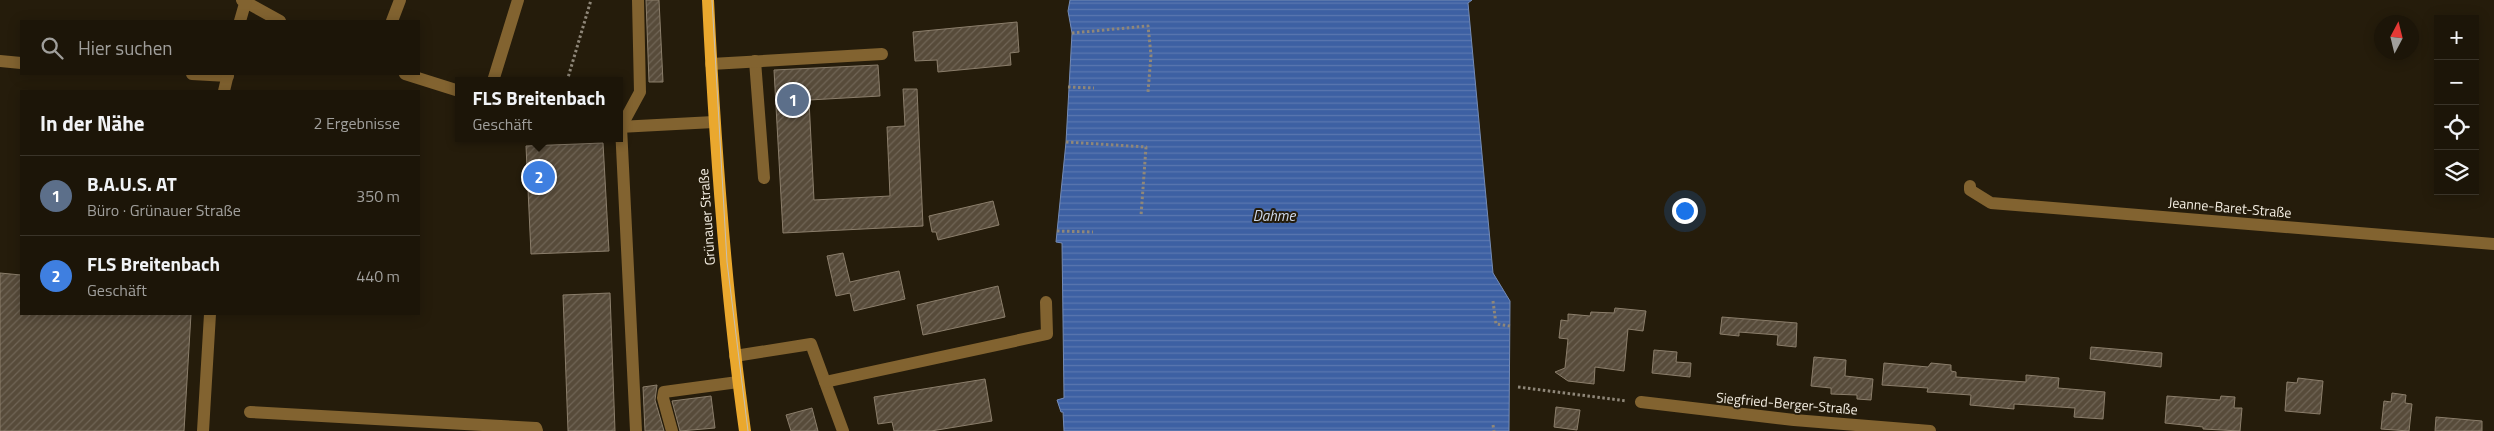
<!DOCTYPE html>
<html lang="de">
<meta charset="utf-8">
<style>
:root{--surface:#1c1508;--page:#292216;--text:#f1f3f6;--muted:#a09f9c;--line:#3a3429;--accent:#b45309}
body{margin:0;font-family:"Titillium Web",sans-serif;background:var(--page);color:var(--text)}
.controls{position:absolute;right:15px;top:15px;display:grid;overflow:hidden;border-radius:0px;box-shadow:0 2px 12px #0003}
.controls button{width:45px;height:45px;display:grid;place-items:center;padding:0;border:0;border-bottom:1px solid var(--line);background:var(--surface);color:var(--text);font:25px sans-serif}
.compass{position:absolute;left:2374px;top:15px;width:45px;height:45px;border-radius:50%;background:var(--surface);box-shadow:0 2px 12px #0003;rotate:7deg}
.you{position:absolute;left:1684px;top:210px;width:18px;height:18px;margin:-12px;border:4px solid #fff;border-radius:50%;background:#1a73e8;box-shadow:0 0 0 8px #1a73e833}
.badge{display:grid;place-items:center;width:32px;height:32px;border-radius:50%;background:var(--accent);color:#fff;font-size:16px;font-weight:700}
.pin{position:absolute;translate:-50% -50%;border:2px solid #fff;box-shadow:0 1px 5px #0006}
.popup{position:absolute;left:455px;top:77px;width:168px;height:65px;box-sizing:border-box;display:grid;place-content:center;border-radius:0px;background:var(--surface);filter:drop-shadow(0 1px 4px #0005);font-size:16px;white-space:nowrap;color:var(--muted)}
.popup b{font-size:19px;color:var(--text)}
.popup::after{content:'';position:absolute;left:50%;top:100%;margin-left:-10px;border:10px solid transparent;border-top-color:var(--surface)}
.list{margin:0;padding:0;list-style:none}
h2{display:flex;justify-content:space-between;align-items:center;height:65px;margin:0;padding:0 20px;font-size:21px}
h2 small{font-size:16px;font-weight:400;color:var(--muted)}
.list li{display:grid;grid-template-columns:32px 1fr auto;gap:15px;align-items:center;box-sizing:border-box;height:80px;padding:0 20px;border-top:1px solid var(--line)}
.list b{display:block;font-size:19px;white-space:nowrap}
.list p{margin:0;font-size:16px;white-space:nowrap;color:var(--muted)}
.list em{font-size:16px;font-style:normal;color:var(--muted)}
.icon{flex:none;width:28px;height:28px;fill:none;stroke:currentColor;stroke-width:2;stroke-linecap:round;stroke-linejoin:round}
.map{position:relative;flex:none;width:2494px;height:431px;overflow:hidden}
.search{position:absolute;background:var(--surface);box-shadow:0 2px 12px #0003;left:20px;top:20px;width:400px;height:55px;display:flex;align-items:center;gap:12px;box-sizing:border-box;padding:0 18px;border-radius:0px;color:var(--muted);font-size:19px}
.panel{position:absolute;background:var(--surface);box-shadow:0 2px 12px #0003;left:20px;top:90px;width:400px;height:225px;border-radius:0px}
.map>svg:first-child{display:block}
.water{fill:url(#water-rules);stroke:#748bb6}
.building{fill:url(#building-hatch);stroke:#8b7e6b}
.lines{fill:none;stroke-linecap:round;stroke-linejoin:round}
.path{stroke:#8f8779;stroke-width:3;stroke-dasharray:2.5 2.5;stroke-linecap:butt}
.minor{stroke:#826330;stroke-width:12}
.major{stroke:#eaa82e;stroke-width:12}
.tram{stroke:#c6bfb3;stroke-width:1}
.labels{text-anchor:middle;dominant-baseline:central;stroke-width:4;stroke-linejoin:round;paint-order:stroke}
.street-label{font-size:14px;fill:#f4eee3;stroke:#251c0b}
.water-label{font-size:15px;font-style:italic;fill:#ced9ec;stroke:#251c0b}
</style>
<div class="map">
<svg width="2494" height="431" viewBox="0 0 2494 431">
<defs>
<pattern id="water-rules" width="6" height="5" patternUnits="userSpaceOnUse" patternTransform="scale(1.25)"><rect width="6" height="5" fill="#3d60a3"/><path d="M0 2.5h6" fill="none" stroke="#5a77b0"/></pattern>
<pattern id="building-hatch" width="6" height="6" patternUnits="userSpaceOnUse" patternTransform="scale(1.25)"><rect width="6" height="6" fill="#574b3a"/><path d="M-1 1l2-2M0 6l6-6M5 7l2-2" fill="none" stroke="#706556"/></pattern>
</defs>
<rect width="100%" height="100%" fill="#251c0b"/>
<polygon class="water" points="1070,0 1472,0 1468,3 1493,273 1510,301 1509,431 1064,431 1063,412 1061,412 1057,400 1064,398 1062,243 1056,242 1066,142 1072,33 1068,11"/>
<g class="building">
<polygon points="646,0 659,0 663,82 649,82"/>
<polygon points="1017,22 1019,52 1010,53 1011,65 938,72 937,60 915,61 913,32"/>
<polygon points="878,65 880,96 809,100 814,200 890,196 887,127 905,126 903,89 917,89 923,226 783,233 774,70"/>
<polygon points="603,143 609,251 531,254 526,146"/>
<polygon points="993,201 999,225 938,240 936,232 932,232 929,216"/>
<polygon points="843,253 850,282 899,271 905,299 854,311 850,293 836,296 827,256"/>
<polygon points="0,273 21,275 21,314 191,314 184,431 0,431"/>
<polygon points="998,286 1005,317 923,335 917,305"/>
<polygon points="610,293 615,431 568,431 563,295"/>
<polygon points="1615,308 1646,311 1643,331 1628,329 1624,371 1595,367 1594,384 1568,381 1555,372 1565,368 1568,339 1559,338 1561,320 1568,321 1568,314 1590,316 1591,312 1614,313"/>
<polygon points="1722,317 1797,323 1796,347 1777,345 1778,335 1739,332 1739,336 1720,334"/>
<polygon points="2091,347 2162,353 2161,367 2090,359"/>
<polygon points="1654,350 1677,352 1676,362 1691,363 1690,377 1652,373"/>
<polygon points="1814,357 1846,360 1845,376 1873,379 1871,400 1857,399 1857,395 1831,394 1831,388 1811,386"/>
<polygon points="1884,363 1928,367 1931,363 1951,365 1951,371 1956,372 1956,377 2026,382 2026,375 2059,378 2058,388 2105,392 2103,419 2074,417 2075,408 2014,404 2014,409 1970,405 1971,395 1927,392 1928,388 1882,385"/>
<polygon points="2298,378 2323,381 2320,414 2285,411 2287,382 2297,383"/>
<polygon points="985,379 992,421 931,431 894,431 892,422 878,424 874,397"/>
<polygon points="657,385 655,400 664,431 645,431 643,387"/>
<polygon points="2392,393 2406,395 2405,403 2412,404 2409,431 2381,429 2384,401 2391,402"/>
<polygon points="711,396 715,428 680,431 672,401"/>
<polygon points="2167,396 2220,400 2221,396 2235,397 2234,408 2242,408 2240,431 2203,429 2203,427 2165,423"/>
<polygon points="1556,407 1580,410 1577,430 1554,427"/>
<polygon points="812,408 818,431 791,431 786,415"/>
<polygon points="2436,417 2482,421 2482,431 2435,431"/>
</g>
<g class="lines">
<g class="path">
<polyline points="1072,33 1148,26 1151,55 1148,92"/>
<polyline points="567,81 591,0"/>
<polyline points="1068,87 1094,88"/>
<polyline points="1066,142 1146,147 1141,216"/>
<polyline points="1057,231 1093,232"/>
<polyline points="1493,301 1496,324 1510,326"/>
<polyline points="1518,387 1627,401"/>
<polyline points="1493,425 1494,431"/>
</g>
<g class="minor">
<polyline points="242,0 280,21"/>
<polyline points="240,21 246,0"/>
<polyline points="392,21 400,0"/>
<polyline points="0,61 21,63"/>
<polyline points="755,61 764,178"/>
<polyline points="711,64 882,54"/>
<polyline points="192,74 228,76"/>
<polyline points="405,74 459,91"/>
<polyline points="493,81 518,0"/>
<polyline points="224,91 228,74"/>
<polyline points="619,127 714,122"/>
<polyline points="1970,186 1970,190 1991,203 2494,244"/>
<polyline points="735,356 811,344 843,431"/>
<polyline points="825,382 1047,334 1046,302"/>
<polyline points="1641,402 1794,420 1930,431"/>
<polyline points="250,412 536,428 537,431"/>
<polyline points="203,431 210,314"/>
<polyline points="636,431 621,127 640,92 638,0"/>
<polyline points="672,431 663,398 664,392 738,382"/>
</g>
<path class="major" d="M708 0C715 145 725 288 745 431"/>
<polyline class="tram" points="712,0 727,262 748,431"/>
</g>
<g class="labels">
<g class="street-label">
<text transform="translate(2230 207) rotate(5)">Jeanne-Baret-Straße</text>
<text transform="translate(706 217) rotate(-94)">Grünauer Straße</text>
<text transform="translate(1787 403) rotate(5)">Siegfried-Berger-Straße</text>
</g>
<g class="water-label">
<text x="1274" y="215">Dahme</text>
</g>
</g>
</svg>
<div class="controls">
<button>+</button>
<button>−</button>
<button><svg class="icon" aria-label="locate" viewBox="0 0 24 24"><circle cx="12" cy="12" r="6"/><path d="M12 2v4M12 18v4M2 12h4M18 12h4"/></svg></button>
<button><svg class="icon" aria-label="layers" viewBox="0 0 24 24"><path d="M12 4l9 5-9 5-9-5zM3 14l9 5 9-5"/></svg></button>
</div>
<svg class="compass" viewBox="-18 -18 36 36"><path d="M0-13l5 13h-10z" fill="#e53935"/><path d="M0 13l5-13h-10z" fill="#a09f9c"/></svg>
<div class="you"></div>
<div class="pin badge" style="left:793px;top:100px;background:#5c6f8a">1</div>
<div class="pin badge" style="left:539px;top:177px;background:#3f7fe0">2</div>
<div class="popup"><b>FLS Breitenbach</b>Geschäft</div>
<div class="search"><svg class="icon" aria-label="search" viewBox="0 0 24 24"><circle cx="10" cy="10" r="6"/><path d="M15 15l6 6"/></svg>Hier suchen</div>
<section class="panel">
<h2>In der Nähe<small>2 Ergebnisse</small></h2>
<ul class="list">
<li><span class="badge" style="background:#5c6f8a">1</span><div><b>B.A.U.S. AT</b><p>Büro · Grünauer Straße</p></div><em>350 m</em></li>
<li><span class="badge" style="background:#3f7fe0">2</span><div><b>FLS Breitenbach</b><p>Geschäft</p></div><em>440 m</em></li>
</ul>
</section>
</div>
